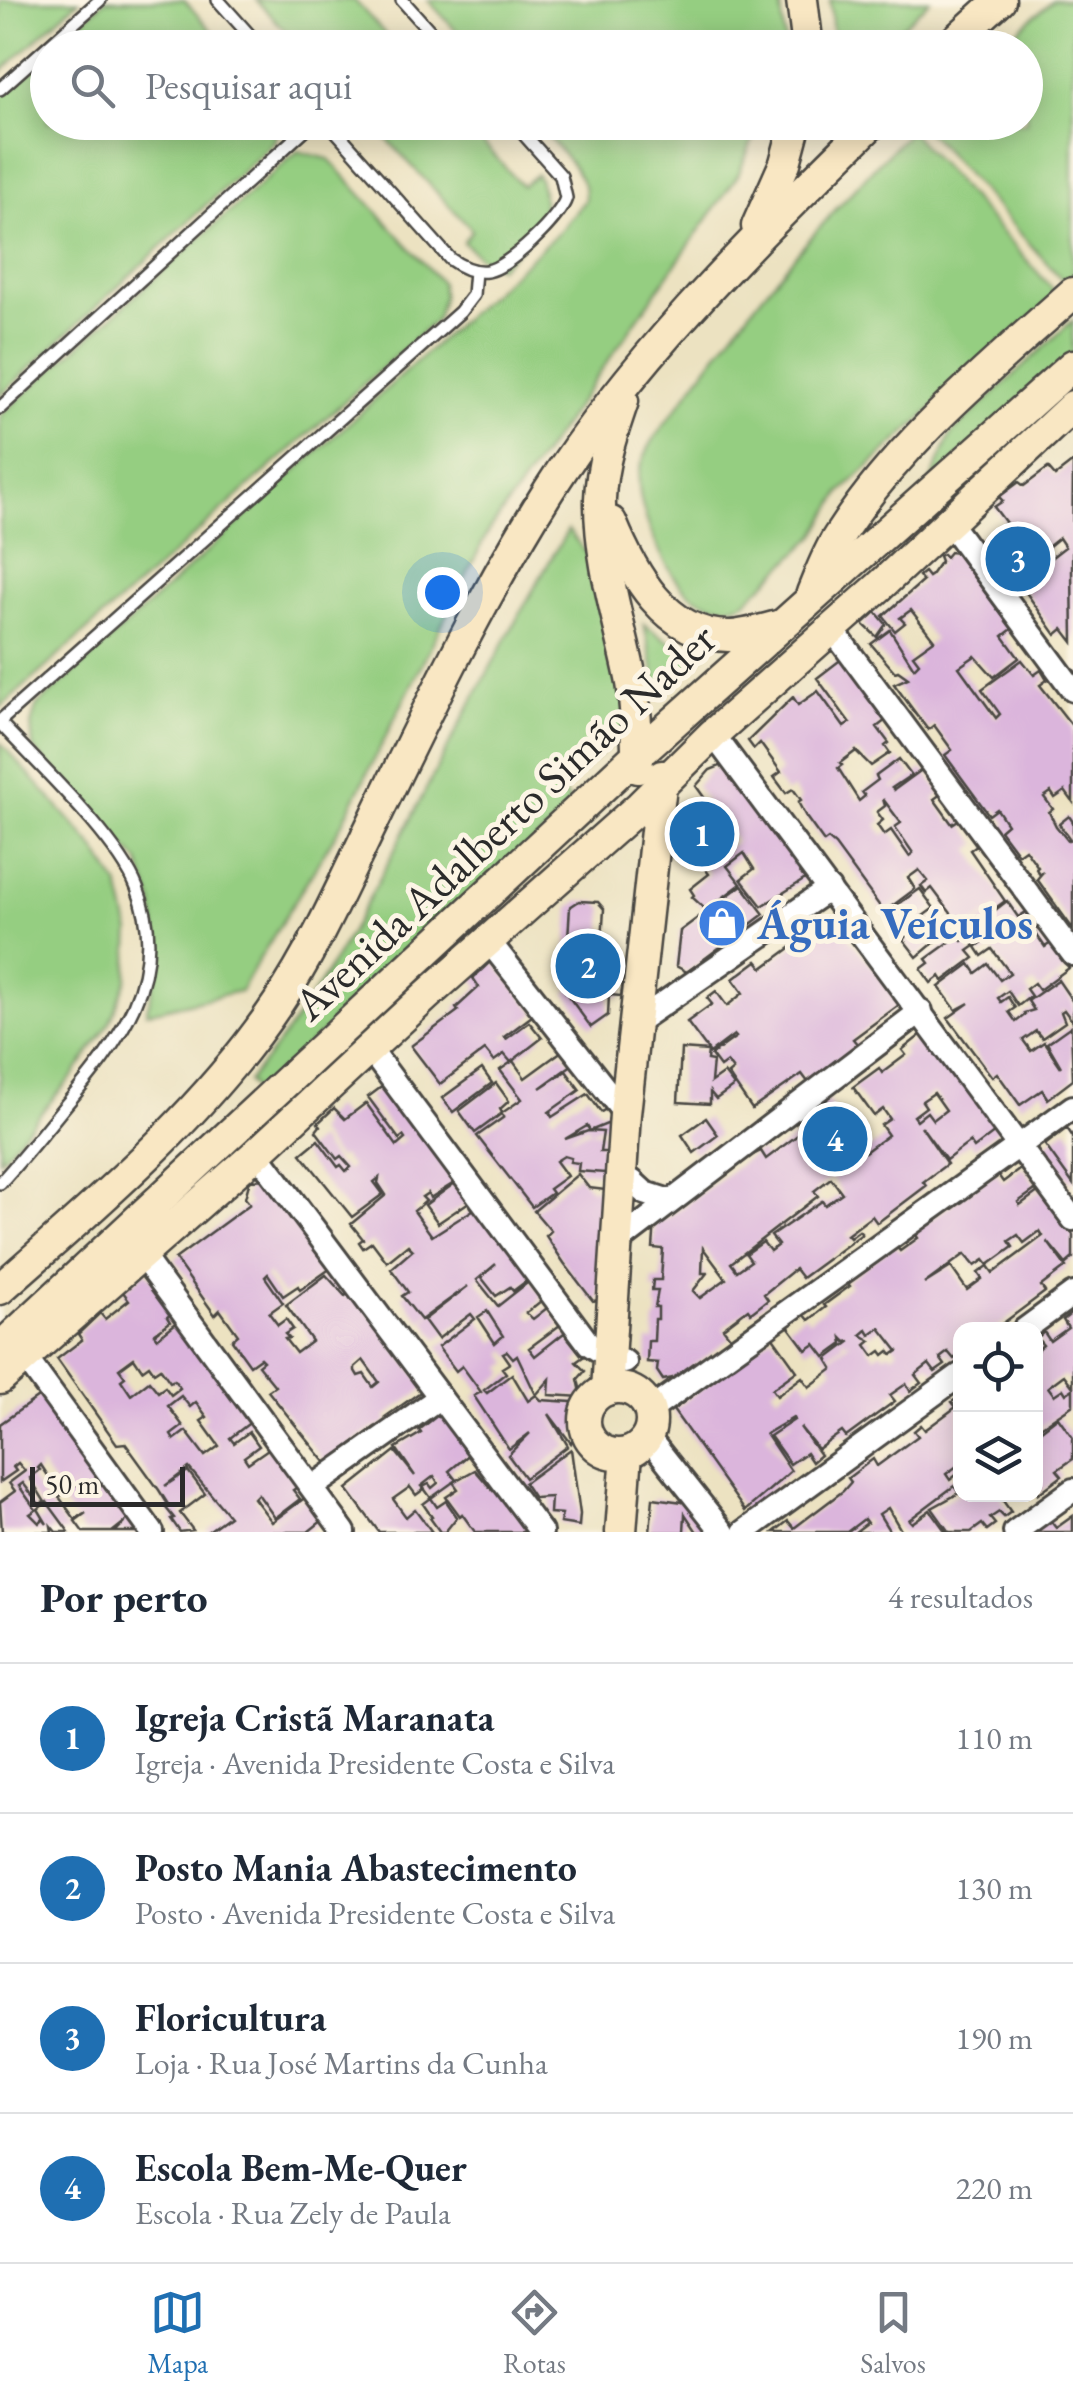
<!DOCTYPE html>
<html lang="pt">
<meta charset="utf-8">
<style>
:root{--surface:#fff;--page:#f6f6f7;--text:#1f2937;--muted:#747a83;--line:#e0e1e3;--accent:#1f6fb2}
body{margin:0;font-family:"EB Garamond",serif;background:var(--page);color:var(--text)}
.controls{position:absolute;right:30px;bottom:30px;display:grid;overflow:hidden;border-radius:20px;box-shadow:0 5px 25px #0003}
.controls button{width:90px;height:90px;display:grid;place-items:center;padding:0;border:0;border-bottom:2px solid var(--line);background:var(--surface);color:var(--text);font:50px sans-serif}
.scale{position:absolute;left:30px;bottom:25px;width:155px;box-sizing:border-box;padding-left:10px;border:5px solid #2b2b2b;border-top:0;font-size:28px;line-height:35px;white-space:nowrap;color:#2b2b2b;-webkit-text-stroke:8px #fcf5e5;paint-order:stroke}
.you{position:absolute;left:442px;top:592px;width:35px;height:35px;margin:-25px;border:8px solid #fff;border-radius:50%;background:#1a73e8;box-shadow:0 0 0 15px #1a73e833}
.badge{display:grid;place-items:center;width:65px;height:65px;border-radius:50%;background:var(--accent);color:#fff;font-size:32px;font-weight:700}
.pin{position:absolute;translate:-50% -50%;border:5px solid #fff;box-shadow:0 2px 10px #0006}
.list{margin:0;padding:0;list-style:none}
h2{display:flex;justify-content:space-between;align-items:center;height:130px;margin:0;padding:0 40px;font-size:42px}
h2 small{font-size:32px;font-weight:400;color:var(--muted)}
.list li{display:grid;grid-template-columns:65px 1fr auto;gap:30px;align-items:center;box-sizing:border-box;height:150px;padding:0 40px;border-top:2px solid var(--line)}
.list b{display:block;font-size:38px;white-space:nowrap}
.list p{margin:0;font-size:32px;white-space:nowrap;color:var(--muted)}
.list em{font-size:32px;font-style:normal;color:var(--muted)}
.icon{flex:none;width:55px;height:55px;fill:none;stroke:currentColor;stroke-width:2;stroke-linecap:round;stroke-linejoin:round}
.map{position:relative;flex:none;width:1073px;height:1532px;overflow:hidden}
.search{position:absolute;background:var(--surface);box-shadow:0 5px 25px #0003;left:30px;right:30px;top:30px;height:110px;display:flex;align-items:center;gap:25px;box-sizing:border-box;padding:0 35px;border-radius:55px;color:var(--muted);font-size:38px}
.sheet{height:730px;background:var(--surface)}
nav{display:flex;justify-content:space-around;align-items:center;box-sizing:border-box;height:140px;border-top:2px solid var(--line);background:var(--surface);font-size:28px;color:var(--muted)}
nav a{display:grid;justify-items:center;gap:5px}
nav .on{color:var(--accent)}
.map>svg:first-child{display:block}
.green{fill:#95ce81;stroke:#607c56;stroke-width:2.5}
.building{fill:#dbb5dc;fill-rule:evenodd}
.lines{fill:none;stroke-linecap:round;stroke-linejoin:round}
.lane-casing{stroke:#484642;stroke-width:16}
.street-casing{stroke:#484642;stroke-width:28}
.secondary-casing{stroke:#484642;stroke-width:35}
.lane{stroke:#fff;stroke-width:11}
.street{stroke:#fff;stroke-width:22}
.secondary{stroke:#f9e7c3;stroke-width:30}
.labels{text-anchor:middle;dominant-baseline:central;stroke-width:10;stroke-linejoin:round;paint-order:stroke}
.street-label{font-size:45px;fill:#2b2b2b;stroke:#fcf5e5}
.shop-label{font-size:45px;font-weight:bold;fill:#366cbe;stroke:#fcf5e5;text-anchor:start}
</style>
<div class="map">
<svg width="1073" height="1532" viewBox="0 0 1073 1532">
<rect width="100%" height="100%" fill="#fcf5e5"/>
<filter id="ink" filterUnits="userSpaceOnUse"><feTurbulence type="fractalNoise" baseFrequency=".01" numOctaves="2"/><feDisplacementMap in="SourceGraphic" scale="20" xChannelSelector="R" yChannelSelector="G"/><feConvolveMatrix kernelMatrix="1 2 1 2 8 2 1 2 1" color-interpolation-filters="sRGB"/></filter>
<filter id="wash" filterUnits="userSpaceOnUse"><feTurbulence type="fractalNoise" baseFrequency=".0048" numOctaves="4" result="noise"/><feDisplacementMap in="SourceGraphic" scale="40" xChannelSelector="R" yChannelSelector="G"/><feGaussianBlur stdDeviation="2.25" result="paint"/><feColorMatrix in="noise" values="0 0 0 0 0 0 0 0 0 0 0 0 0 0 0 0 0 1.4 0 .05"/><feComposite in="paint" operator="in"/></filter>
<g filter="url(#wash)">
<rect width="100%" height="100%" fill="#ece2c1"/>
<g class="green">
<polygon points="0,0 79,0 0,73"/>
<polygon points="105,0 184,0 226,47 52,48"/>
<polygon points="256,0 354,0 397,47 301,47"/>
<polygon points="428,0 780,0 786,47 471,47"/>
<polygon points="830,0 930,0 881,47 834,48"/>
<polygon points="1053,0 1073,0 1073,280 1067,285 920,123 1026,122 1026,48 998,47"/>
<polygon points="47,51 48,122 279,123 274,142 0,396 0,94"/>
<path d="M372 123H465L522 186 537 174C556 218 530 240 499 267L479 257 463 242 472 230Z"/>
<polygon points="537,123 760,123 738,175 487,534 343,822 240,991 146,1013 155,980 158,947 153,902 139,862 33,748 31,725 36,707 559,232 585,200 584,185 573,166"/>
<path d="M910 131 1057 294 841 492 816 535 746 601C730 612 704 604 689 593 665 574 632 500 640 470 647 441 672 416 688 393 755 300 829 212 910 131Z"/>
<polygon points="298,151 329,159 441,282 443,297 436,320 0,708 0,416"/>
<polygon points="1073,320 1073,355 929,485 951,434"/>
<path d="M568 530 587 554 600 580 632 725 561 790 574 806 257 1092 248 1081C322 996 371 896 422 797 469 706 516 617 568 530Z"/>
<path d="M644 624C664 640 681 648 705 653L659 694Z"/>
<polygon points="0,742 93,846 119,886 130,932 127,980 109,1024 73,1076 0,1160"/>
</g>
<g id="blocks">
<g class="building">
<path d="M1073 462 1072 571 1073 642 1063 629 1056 635 987 537 1006 523 994 507 1003 501 999 497 1019 482 1024 486 1048 468 1055 476ZM1059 538 1065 547 1039 567 1027 551 1038 543 1044 550Z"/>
<polygon points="950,552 956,553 1012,629 1003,636 1019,658 994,677 975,656 959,667 996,718 1000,714 982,689 1022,660 1034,675 1041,670 1047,680 1040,685 1073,727 1073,802 1065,791 1055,798 1051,792 1044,797 1053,809 1049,812 1056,826 1068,841 1070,839 1059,824 1069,816 1073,822 1073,929 1037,879 1043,872 1040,875 1036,869 1038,867 1025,849 1018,854 1000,830 1007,824 997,809 989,815 945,755 952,750 934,725 928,730 894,684 908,678 898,671 895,672 871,644 890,630 914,668 919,663 913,655 934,640 911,610 900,618 905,623 895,631 883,616 923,581 919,576 924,572 928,577 931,575 941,561 939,556 943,554 946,557"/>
<polygon points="876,612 886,624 877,637 863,624"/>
<path d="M843 658 886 720 877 727 889 743 885 746 890 753 871 766 856 751 840 763 842 765 838 768 859 801 865 796 862 792 878 780 876 776 899 759 911 775 892 788 894 790 923 769 941 794 934 799 952 824 960 819 978 844 970 850 1005 901 967 929 962 922 959 924 932 888 926 893 921 886 928 881 919 870 908 878 915 889 884 912 835 845 828 839 824 842 806 817 798 802 801 800 793 789 786 793 774 777 781 772 760 743 754 749 748 741 793 697 798 705 818 691 844 727 850 723 817 678ZM883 799 901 823 895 827 913 853 909 856 891 830 884 835 877 825 883 820 877 812 885 806Z"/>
<path d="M725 764 807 878 762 906 741 879 754 869 744 853 727 866 741 884 706 910 692 897 694 895 690 889 709 874 693 852 686 857 689 814 706 800 696 786 710 770ZM726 828 736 841 720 855 709 840Z"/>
<polygon points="742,885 764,914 687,972 676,966 680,931"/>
<polygon points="920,889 934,908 923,916 930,922 937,916 948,931 917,957 903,939 916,929 911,923 900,932 886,913"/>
<polygon points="579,901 598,902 604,909 601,957 612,969 611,975 624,977 621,996 609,995 608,1015 591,1027 566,993 576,984 566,969 570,907"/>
<polygon points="1007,901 1018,917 1026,912 1031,920 1028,922 1045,947 1051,943 1069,968 1039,990 1034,983 1026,989 1031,996 1018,1006 1008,991 998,998 1001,1002 1008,997 1015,1008 1009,1012 1016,1022 1025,1015 1024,1013 1034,1010 1028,1001 1058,980 1073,1002 1073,1022 1064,1010 1061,1012 1065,1022 1042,1038 1036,1031 1023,1040 1031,1051 1044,1042 1061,1067 1047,1043 1071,1026 1073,1080 1048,1099 1042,1090 1020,1105 997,1073 992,1077 948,1018 969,1003 956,1010 939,987 970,964 976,973 988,964 1000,980 1010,973 992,949 982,956 976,947 984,941 976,925"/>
<polygon points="833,920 903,1002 853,1039 858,1045 808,1082 802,1074 752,1109 728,1074 733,1070 727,1062 720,1067 711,1055 736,1037 734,1035 710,1053 687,1022 712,1004 707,998 716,991 727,1006 743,993 733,979 757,961 763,968 805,937 801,931 809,926 816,935"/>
<polygon points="958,936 962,941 968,936 975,946 968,951 974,958 943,981 940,976 931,983 921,969 929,963 926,959"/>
<polygon points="492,960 536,1013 504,1037 506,1039 529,1022 542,1038 511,1062 504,1054 494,1061 485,1050 440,1084 411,1046 458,1011 456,1008 479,987 473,978"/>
<path d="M927 1030 999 1129 974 1148 970 1142 946 1160 921 1126 947 1164 923 1182 926 1186 877 1223 872 1216 847 1235 850 1238 859 1231 862 1234 802 1278 795 1269 764 1294 768 1300 751 1313 748 1309 723 1328 731 1338 678 1377 663 1380 657 1371 658 1363 647 1362 648 1341H654L655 1319H658V1307H655L658 1290H652L653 1280H661L663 1249 653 1248 655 1220H665L751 1156 761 1151 766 1159 807 1128 801 1120 827 1100 865 1152 888 1135 881 1125 890 1119 883 1109 874 1116 853 1087 879 1068 882 1073 906 1055 902 1050ZM934 1093 946 1110 933 1120 927 1112 917 1120 914 1116 926 1107 922 1101ZM831 1178 842 1193 825 1205 822 1201 771 1236 778 1245 770 1251 763 1242 746 1254 751 1261 737 1271 731 1263 818 1196 814 1191ZM703 1248 726 1279 700 1298 693 1291 707 1273H702Z"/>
<polygon points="681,1049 708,1051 707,1060 713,1061 711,1082 724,1073 734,1086 716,1099 710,1092 710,1104 678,1102"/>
<polygon points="562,1051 573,1064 540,1088 566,1071 580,1090 549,1112 552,1117 588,1094 601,1112 608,1108 612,1122 590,1131 587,1126 565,1139 588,1131 603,1132 600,1152 607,1152 605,1173 578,1171 579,1163 570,1162 571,1158 564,1156 556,1161 567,1176 549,1189 552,1193 532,1207 477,1136 504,1117 501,1114 475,1133 459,1111 496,1083 509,1101 500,1109 502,1113 522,1099 500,1070 513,1061 525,1078"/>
<polygon points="482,1069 492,1083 453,1112 442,1098"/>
<path d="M392 1079 455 1172 449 1177 454 1183 430 1198 428 1193 422 1197 426 1201 414 1211 432 1236 473 1210 471 1207 481 1199 533 1276 513 1291 510 1287 496 1296 481 1277 496 1264 477 1280 498 1306 531 1280 543 1296 539 1299 541 1301 526 1313 533 1319 547 1308 560 1325 529 1348 535 1356 564 1333 583 1357 576 1362 585 1371 578 1379 582 1397 549 1395 550 1379 536 1395 541 1400 587 1403 571 1443 549 1414 568 1446 525 1478 508 1455 530 1433 509 1449 474 1396 481 1392 462 1366 456 1371 438 1347 475 1319 471 1314 438 1339 424 1320 468 1286 421 1320 402 1296 408 1292 391 1269 413 1250 408 1245 387 1262 372 1242 363 1248 359 1242 363 1239 351 1224 386 1195 378 1183 379 1178 374 1182 383 1194 352 1217 301 1154 318 1140 338 1167 341 1165 346 1171 351 1167 341 1156 337 1159 316 1131 320 1126 318 1123 334 1108 345 1119 366 1103 397 1146 405 1139 403 1136 399 1139 368 1097ZM487 1311 503 1336 495 1343 478 1317ZM507 1351 513 1358 517 1355 536 1395 528 1401 512 1374 487 1393 484 1390 506 1373 502 1368 510 1363 503 1353Z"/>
<polygon points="706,1118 718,1135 694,1153 682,1135"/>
<polygon points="1067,1128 1073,1137 1073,1184 1045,1145"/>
<path d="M1023 1167 1038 1188 1018 1202 1020 1205 1042 1189 1073 1235V1258L1066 1264 1047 1241 1066 1267 1041 1286 1045 1292 994 1330H960V1354L954 1359 948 1352 940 1358 945 1365 935 1372 929 1364 915 1375 921 1383 910 1391 906 1384 890 1395 895 1401 846 1437 842 1432 818 1449 800 1427 820 1455 812 1462 806 1453 790 1464 770 1436 794 1420 793 1418 766 1434 791 1471 745 1511 673 1410 772 1336 797 1371 772 1389 777 1396 802 1377 809 1387 833 1369 827 1359 851 1341 846 1342 842 1338 843 1344 825 1357 815 1344 806 1350 788 1326 804 1314 809 1320 826 1307 824 1305 850 1286 846 1281 895 1245 900 1251 918 1238 914 1232 996 1172 1003 1182ZM1040 1231 1043 1236 993 1273 988 1266 978 1273 982 1279 967 1290 951 1267 924 1284 965 1254 975 1266 984 1260 988 1265 1013 1247 1009 1241 1018 1235 1024 1243ZM880 1328 898 1351 892 1355 889 1351 884 1355 881 1351 874 1356 866 1345 871 1341 861 1335 867 1330 870 1335Z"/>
<polygon points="578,1174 589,1188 606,1190 599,1300 593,1301 564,1263 546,1236 551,1231 534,1211"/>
<path d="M271 1179 334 1266 300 1290 298 1286 283 1296 268 1274 265 1277 283 1303 269 1313 278 1325 286 1319 293 1329 285 1334 289 1338 285 1339 296 1353 312 1341 286 1305 326 1275 345 1296 353 1290 426 1388 385 1417 388 1422 376 1429 375 1427 326 1463 268 1391 275 1386 258 1365 263 1361 260 1358 250 1365 232 1340 238 1335 220 1310 215 1315 175 1259 250 1204 245 1198 250 1180ZM363 1360 379 1382 373 1387 364 1374 358 1376 355 1371V1367Z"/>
<polygon points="455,1183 469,1202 438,1223 425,1205"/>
<path d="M146 1271 175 1311 167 1317 170 1322 154 1334 157 1338 180 1320 299 1486 293 1490 300 1499 275 1518 258 1494 254 1498 272 1522 306 1497 323 1520 308 1532H207L229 1516 189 1468 165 1486 188 1471 205 1494 180 1513 193 1530 180 1532 171 1519 174 1518 166 1508 169 1506 159 1490 125 1443 117 1444 57 1359 82 1340 78 1334 100 1313 105 1319 129 1300 123 1292ZM134 1358 142 1370 149 1365 154 1372 160 1368 170 1382 174 1380 180 1388 171 1395 165 1387 158 1392 149 1381 131 1395 121 1380 125 1377 119 1369ZM181 1396 190 1407 196 1402 207 1417 201 1421 219 1446 205 1456 186 1431 174 1440 171 1435 183 1426 168 1406ZM252 1421 271 1447 248 1463 244 1457 259 1446 249 1432 234 1443 230 1438Z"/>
<polygon points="1073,1312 1073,1387 1064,1375 1048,1387 1054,1395 1063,1389 1066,1394 1073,1389 1073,1405 1036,1430 1036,1351 1043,1345 1037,1338 1044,1332 1050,1341 1068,1328 1063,1320"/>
<polygon points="41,1395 77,1443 74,1445 93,1471 96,1468 147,1532 115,1532 126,1521 112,1532 83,1532 75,1521 86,1513 75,1519 59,1497 78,1483 60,1494 41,1465 38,1468 40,1470 30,1478 45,1502 39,1504 23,1483 19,1486 36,1510 30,1514 39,1523 43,1519 47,1524 38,1509 47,1502 69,1532 56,1532 51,1526 52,1532 2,1532 0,1502 15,1491 9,1483 25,1471 18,1463 13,1467 16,1471 0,1482 0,1424"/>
<polygon points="960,1396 960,1471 957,1466 946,1474 950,1480 960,1472 960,1494 1005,1494 1001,1498 1011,1512 1004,1517 999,1512 990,1518 995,1524 987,1530 982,1524 971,1532 949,1532 932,1508 959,1493 954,1486 909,1520 912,1523 930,1510 946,1532 902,1532 888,1508 879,1514 890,1532 855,1532 867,1523 864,1519 847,1532 774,1532 788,1521 794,1528 843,1491 851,1482 848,1478 873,1459 877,1466 918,1436 914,1431 921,1425 925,1430 956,1407 952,1402"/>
<polygon points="442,1412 471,1453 449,1471 456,1480 431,1498 437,1507 446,1501 457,1517 445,1532 440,1532 430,1518 432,1517 423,1504 431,1498 423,1487 429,1484 432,1488 438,1483 434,1476 421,1486 424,1489 416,1495 410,1487 393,1499 406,1517 415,1509 432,1532 379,1532 347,1489 395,1451 415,1476 396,1448 421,1433 419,1430"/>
<polygon points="1058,1417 1073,1438 1073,1459 1057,1470 1062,1476 1038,1494 1036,1434"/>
<polygon points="571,1449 580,1514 579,1526 560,1523 562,1514 550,1513 551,1497 534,1498 524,1483"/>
<polygon points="475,1470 493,1491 499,1486 533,1532 475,1532 462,1514 460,1516 446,1497 458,1489 453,1482"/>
<polygon points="653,1498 690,1503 709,1532 697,1532 685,1514 684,1532 650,1532"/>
<polygon points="1073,1516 1073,1532 1033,1532 1049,1519 1056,1528"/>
</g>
</g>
</g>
<g filter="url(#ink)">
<use href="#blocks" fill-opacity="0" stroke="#484642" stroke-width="2.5"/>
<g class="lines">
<g class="lane-casing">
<g id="lane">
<polyline points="218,0 261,48"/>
<polyline points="402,0 445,48"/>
<polyline points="0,89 100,0"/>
<path d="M328 122 450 259C461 267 473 273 487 271 508 268 560 218 566 198L561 176 513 122"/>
<polyline points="0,408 313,122"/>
<polyline points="0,721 460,312 473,295 475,271"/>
<path d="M0 723C38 764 118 839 137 888 172 975 117 1045 64 1107 43 1133 22 1159 0 1183"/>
</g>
</g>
<g class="street-casing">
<g id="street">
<polyline points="948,521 1073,690"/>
<polyline points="832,629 1073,954"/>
<polyline points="713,734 1073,1219"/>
<polyline points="488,940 625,1114"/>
<polyline points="635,1023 829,889"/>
<polyline points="369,1048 589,1344 611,1358 625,1362"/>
<polyline points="257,1153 541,1532"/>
<polyline points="632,1181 645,1193 670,1201"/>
<polyline points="618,1242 921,1011"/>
<polyline points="140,1253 344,1532"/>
<polyline points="1024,1330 1073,1294"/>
<polyline points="25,1357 152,1532"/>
<polyline points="649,1411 1073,1107"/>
<polyline points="647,1436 723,1532"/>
<polyline points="313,1487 440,1397"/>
<polyline points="744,1532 960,1375"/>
<polyline points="1015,1532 1073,1490"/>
</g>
</g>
<g class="secondary-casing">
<g id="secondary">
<polyline points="802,0 808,48"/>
<polyline points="947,48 1000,0"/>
<polyline points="757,226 785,163 796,122"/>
<path d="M623 401C612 433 601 465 600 499 599 561 620 623 632 683 637 712 636 739 638 768"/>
<path d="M611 522C632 573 665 635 728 636 746 636 765 629 782 625"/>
<path d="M812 593C820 574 827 554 838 537 898 443 991 367 1073 293"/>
<path d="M0 1289C98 1202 204 1114 278 1003 317 945 345 879 376 816 430 705 483 594 549 490 637 352 757 237 873 122"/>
<polyline points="0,1348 637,755 1073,365"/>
<polyline points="0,1379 257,1153 426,996 640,806 713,734 879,587 1073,406"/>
<circle cx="618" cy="1421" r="33"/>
<polyline points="607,1390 625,1114 662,776"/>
<polyline points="621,1532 627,1453"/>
</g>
</g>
<use href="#lane" class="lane"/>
<use href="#street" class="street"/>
<use href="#secondary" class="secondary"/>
</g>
</g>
<defs>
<g id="shop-disc" transform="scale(2.5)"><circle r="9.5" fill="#3f7fe0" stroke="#fcf5e5"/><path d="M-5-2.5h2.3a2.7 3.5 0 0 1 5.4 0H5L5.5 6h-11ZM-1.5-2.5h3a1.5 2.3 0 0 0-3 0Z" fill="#fff"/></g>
</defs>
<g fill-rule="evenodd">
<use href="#shop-disc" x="722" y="923"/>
</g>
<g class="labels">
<g class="street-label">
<text transform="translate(504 821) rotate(-43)">Avenida Adalberto Simão Nader</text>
</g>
<g class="shop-label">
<text x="757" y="923">Águia Veículos</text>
</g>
</g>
</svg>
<div class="controls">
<button><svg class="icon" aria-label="locate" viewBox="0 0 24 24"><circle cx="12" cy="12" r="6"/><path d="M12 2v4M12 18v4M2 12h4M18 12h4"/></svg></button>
<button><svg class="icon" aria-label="layers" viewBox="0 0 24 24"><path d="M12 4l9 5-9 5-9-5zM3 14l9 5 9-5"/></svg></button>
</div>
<div class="scale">50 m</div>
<div class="you"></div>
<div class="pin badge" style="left:702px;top:834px">1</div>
<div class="pin badge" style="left:588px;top:966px">2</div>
<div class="pin badge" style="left:1018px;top:559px">3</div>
<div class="pin badge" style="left:835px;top:1139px">4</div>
<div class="search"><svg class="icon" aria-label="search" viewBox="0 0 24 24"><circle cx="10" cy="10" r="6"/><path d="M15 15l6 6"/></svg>Pesquisar aqui</div>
</div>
<section class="sheet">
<h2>Por perto<small>4 resultados</small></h2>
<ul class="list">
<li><span class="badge">1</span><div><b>Igreja Cristã Maranata</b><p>Igreja · Avenida Presidente Costa e Silva</p></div><em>110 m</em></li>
<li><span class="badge">2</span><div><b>Posto Mania Abastecimento</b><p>Posto · Avenida Presidente Costa e Silva</p></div><em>130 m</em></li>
<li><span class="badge">3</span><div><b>Floricultura</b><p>Loja · Rua José Martins da Cunha</p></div><em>190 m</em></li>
<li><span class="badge">4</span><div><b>Escola Bem-Me-Quer</b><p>Escola · Rua Zely de Paula</p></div><em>220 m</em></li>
</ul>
</section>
<nav>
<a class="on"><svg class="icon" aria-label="map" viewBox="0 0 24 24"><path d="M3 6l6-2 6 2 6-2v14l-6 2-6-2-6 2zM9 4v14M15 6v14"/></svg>Mapa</a>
<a><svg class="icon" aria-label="directions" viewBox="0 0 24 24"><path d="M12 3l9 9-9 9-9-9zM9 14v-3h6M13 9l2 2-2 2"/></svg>Rotas</a>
<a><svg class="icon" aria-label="saved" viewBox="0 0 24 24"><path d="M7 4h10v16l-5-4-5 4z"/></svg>Salvos</a>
</nav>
